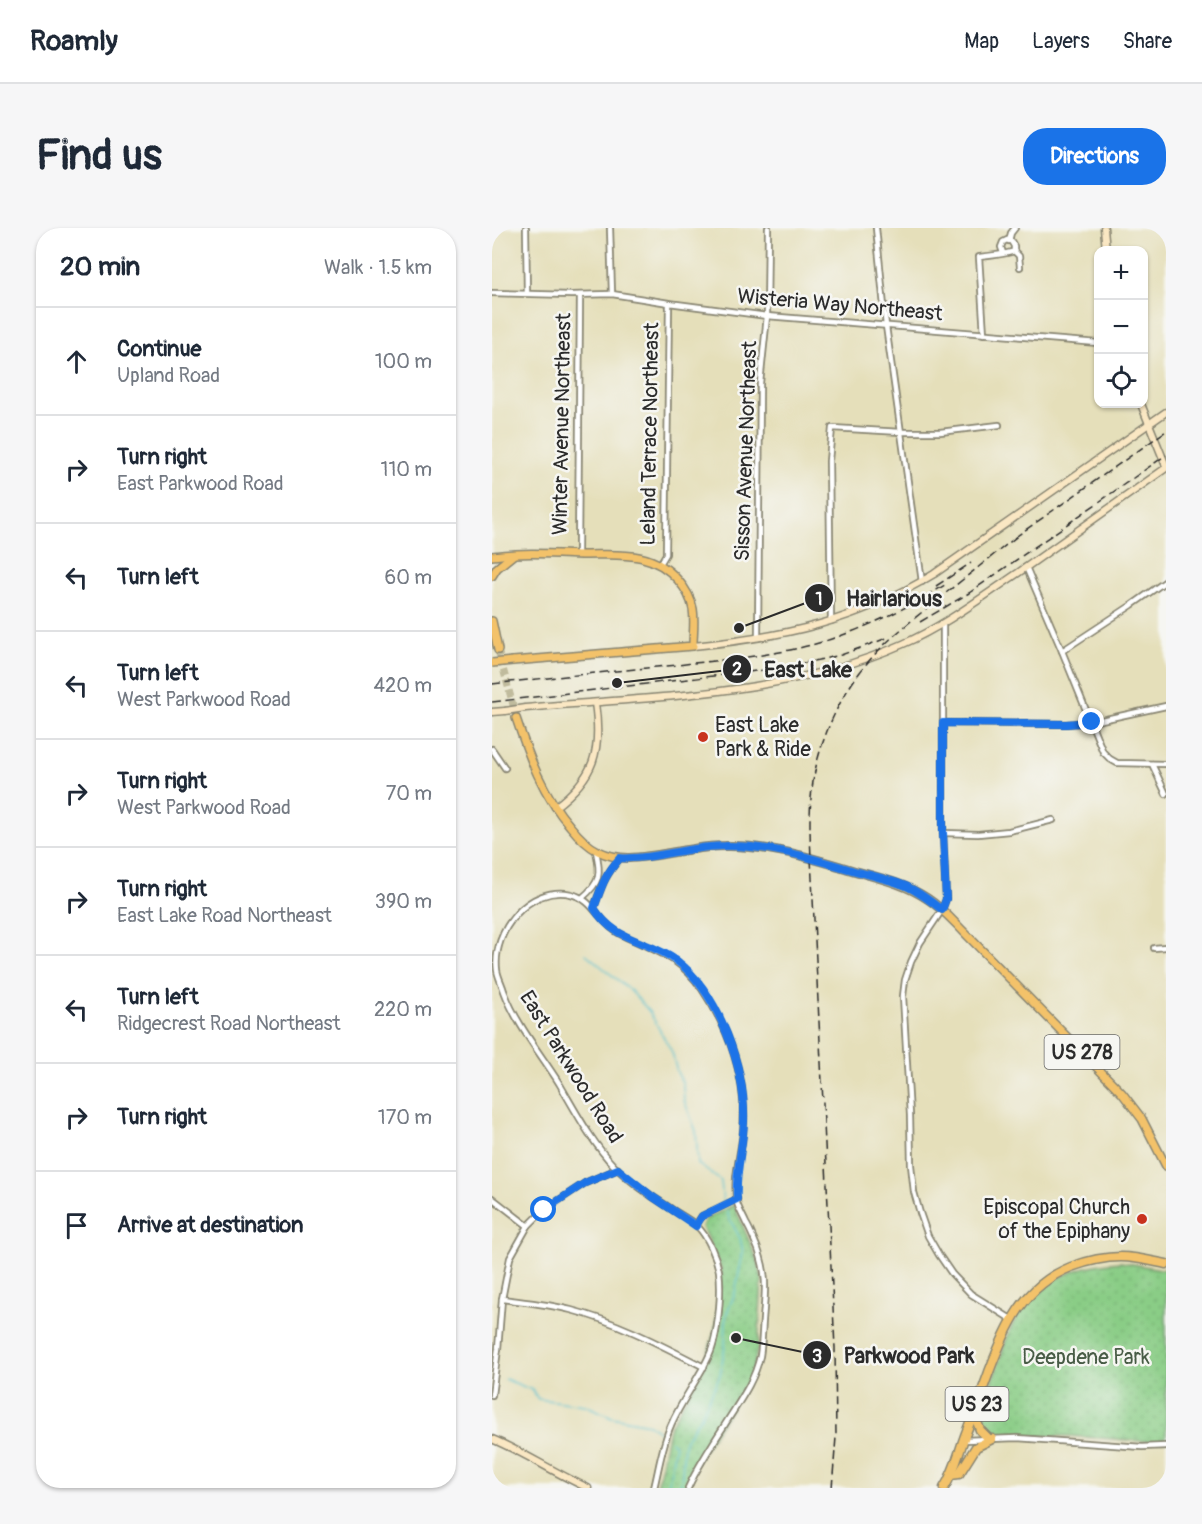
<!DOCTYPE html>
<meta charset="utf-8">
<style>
:root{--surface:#fff;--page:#f6f6f7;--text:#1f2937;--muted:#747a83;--line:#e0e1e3;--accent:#1a73e8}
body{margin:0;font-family:Pangolin,sans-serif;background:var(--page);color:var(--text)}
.controls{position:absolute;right:18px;top:18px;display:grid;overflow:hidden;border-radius:12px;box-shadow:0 2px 4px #0004}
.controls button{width:54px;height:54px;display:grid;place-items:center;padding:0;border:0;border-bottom:2px solid var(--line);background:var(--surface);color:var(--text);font:30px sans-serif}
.stop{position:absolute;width:18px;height:18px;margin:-14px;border:4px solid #1a73e8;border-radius:50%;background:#fff}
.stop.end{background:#1a73e8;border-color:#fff;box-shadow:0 2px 6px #0008}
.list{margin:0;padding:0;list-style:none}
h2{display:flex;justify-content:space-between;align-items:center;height:78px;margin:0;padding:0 24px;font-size:26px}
h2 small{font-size:20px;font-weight:400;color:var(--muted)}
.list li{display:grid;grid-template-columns:39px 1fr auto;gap:18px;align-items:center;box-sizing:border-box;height:108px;padding:0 24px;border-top:2px solid var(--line)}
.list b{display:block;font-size:22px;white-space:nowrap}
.list p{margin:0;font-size:20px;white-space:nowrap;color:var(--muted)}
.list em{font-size:20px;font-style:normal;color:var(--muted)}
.icon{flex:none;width:33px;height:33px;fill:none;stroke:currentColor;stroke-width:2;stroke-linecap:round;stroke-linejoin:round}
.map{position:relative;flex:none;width:674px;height:1260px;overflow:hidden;border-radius:24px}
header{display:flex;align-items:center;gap:36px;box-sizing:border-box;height:84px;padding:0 30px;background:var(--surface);border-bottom:2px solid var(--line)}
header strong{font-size:28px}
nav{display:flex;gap:33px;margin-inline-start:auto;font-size:21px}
.intro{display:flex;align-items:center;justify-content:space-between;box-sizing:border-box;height:144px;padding:0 36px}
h1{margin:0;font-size:42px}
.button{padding:15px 27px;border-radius:24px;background:var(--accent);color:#fff;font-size:21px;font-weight:700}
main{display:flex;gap:36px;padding:0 36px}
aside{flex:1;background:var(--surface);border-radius:24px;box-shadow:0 2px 4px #0004}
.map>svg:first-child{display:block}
.park{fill:url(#park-dots);stroke:#5a7c58;stroke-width:1.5}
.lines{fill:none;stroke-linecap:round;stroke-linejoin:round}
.stream{stroke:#53bfcc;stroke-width:1.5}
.primary-tunnel{stroke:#c0bb9d;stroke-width:7;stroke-dasharray:7 3.5;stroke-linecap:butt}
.street-casing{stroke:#888572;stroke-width:8}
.secondary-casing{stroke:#888572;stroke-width:9}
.primary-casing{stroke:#888572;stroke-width:10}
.highway-casing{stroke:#888572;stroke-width:11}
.street{stroke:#fff;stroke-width:4.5}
.secondary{stroke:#fae7c3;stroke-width:6}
.primary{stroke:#f3c26a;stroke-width:7}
.highway{stroke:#f3c26a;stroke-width:8}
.rail{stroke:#2b2b2b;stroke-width:1.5;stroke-dasharray:9 4.5;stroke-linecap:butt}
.secondary-bridge-casing{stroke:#888572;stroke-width:9;stroke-linecap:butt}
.primary-bridge-casing{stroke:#888572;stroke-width:10;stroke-linecap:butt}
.secondary-bridge{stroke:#fae7c3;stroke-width:6}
.primary-bridge{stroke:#f3c26a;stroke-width:7}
.route{stroke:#1a73e8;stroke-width:8}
.poi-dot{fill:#c8321e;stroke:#f6f6f2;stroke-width:2}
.labels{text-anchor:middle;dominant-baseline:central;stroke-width:5;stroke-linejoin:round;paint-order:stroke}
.shield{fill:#f6f6f2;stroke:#686867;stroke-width:1.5}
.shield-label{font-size:20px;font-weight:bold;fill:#2b2b2b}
.street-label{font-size:21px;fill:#2b2b2b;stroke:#f6f6f2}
.poi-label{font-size:21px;fill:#2b2b2b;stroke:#f6f6f2;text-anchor:start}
.park-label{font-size:21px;fill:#485c46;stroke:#f6f6f2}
.leader{fill:none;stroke:#2b2b2b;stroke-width:2}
.callout-dot{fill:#2b2b2b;stroke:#f6f6f2;stroke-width:2}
.mark-label{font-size:18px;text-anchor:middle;font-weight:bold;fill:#fff}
.callout-label{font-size:22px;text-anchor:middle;font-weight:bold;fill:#2b2b2b;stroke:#f6f6f2;stroke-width:5;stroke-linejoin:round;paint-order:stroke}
</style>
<header>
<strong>Roamly</strong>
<nav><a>Map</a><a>Layers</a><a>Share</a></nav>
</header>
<div class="intro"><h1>Find us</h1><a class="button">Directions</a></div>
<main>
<aside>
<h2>20 min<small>Walk · 1.5 km</small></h2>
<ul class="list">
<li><svg class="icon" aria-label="ahead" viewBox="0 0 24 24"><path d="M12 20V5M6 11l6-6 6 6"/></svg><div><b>Continue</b><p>Upland Road</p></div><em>100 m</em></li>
<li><svg class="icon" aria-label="right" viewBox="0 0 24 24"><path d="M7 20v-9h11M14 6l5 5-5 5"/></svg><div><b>Turn right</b><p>East Parkwood Road</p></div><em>110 m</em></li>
<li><svg class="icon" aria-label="left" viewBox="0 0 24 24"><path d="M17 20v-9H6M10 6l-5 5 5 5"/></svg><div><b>Turn left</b></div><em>60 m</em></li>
<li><svg class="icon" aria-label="left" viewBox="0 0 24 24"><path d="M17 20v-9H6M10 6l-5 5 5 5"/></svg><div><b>Turn left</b><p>West Parkwood Road</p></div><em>420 m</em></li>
<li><svg class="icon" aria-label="right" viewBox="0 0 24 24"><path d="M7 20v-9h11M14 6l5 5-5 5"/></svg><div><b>Turn right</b><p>West Parkwood Road</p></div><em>70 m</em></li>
<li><svg class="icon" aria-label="right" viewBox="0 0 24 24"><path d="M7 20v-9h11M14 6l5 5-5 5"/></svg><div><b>Turn right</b><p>East Lake Road Northeast</p></div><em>390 m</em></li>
<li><svg class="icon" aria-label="left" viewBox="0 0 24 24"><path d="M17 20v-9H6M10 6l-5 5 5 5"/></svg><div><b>Turn left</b><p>Ridgecrest Road Northeast</p></div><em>220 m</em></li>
<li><svg class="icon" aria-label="right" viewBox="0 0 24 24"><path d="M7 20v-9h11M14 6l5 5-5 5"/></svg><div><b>Turn right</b></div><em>170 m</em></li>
<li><svg class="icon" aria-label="arrive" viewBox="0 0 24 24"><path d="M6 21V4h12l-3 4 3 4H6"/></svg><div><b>Arrive at destination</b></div></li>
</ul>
</aside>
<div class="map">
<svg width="674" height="1260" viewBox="0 0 674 1260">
<defs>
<pattern id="park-dots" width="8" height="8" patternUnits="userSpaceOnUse" patternTransform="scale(1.5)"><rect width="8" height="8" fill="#8acd86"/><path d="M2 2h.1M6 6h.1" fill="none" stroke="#77b074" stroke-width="1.8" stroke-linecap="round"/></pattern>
</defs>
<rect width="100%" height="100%" fill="#f6f6f2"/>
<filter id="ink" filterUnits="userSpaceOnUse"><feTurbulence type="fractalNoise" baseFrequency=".0167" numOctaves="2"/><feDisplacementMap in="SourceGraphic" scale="12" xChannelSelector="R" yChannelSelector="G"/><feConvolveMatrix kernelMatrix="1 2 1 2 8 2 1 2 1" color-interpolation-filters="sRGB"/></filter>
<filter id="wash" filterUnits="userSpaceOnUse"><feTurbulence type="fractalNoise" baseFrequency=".008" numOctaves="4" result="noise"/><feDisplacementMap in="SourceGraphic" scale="24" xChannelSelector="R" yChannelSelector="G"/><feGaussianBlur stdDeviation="1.35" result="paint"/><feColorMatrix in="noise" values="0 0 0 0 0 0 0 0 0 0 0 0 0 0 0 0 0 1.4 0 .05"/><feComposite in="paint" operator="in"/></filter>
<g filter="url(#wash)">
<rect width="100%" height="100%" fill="#e5dfba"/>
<g class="park">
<polygon points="242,977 266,1034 270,1050 266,1119 259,1150 204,1234 193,1260 165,1260 177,1200 212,1139 223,1100 229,1041 210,999 214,991"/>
<path d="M629 1034 674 1042V1213H650L576 1208H498L494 1205 487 1188C494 1169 501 1150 508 1131 512 1118 516 1104 523 1092 547 1053 585 1036 629 1034Z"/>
</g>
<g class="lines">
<g class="stream">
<polyline points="94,726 138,762 157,783 180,824 185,844 191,856 192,872 204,903 206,936 229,953 231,973"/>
<polyline points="13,1151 40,1162 46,1171 93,1177 120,1189 157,1196 171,1207"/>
<polyline points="177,1254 183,1217 179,1213"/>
<polyline points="188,1260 190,1248 192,1217 195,1209 209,1188 228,1147 233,1118 234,1087 243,1065 251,1024 248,1010 237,990 235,982"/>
</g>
</g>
</g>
<g filter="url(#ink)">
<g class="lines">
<polyline class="primary-tunnel" points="6,422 24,488"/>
<g class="street-casing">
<g id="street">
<polyline points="34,0 35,65"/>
<polyline points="118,0 120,66"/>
<polyline points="384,0 394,98 430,354"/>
<polyline points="517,13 519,5 523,0"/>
<polyline points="522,23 527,28 528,39"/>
<polyline points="0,65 80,67 120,66 177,75 275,88 606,115"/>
<path d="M492 106 487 29C496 28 516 26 522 23V18L519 13 515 12 511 14 509 19 511 25"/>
<polyline points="86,326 88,67"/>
<polyline points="168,336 174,326 177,75"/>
<polyline points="534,339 570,423 611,524 618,531 625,535 674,536"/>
<polyline points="339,393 337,233 340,200 409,204 448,204 507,197"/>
<polyline points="451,395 451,605 454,671 450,682 428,715 419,734 413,752 411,768 418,887 419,937 422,964 428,985 436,1008 447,1027 460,1046 479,1066 519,1091"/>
<polyline points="266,410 268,155 275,88 276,0"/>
<polyline points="570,423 640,377 674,353"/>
<polyline points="451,495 575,496 600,494 674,478"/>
<polyline points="0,521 13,540"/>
<polyline points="660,536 674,566"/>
<polyline points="451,605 486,606 517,603 561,592"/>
<path d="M90 670C109 654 109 646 104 623"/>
<path d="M102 680C109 659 113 647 128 630"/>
<polyline points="662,720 674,719"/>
<polyline points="0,970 36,998"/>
<polyline points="204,997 210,988 245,971"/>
<path d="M10 1071C33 1074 56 1076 79 1082 126 1094 169 1117 212 1139"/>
<polyline points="0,1167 6,1121 10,1071 18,1030 36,998 52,982 93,955 126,941"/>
<polyline points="472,1212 525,1210 650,1219 674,1218"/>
<path d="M162 1260C167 1240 170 1217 179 1197 189 1173 206 1152 217 1128 226 1109 230 1064 227 1043 224 1028 216 1009 205 998 196 990 184 985 175 978 157 967 138 953 123 939 100 915 84 884 67 855 48 825 24 796 12 763 10 756 6 749 5 742 0 703 37 657 79 666 100 671 106 691 122 702 130 708 139 711 148 715 175 727 193 736 210 761 238 802 256 854 251 904 249 927 240 952 245 975 247 982 251 988 254 995 259 1003 262 1012 266 1021 276 1049 273 1064 271 1092 270 1104 270 1116 268 1128 262 1155 246 1175 232 1198 219 1218 206 1238 196 1260"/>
</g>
</g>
<g class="secondary-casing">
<g id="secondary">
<polyline points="612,0 614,22"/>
<polyline points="649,176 674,238"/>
<path d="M201 418C292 409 363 394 442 346L674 184"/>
<path d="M33 480C160 468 292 469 411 416 452 398 489 370 526 345 576 310 625 275 674 240"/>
<polyline points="0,484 13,483"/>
<path d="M63 579C103 549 110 523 103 475"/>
<path d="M0 1211C33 1225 63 1245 96 1260"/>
</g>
</g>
<g class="primary-casing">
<g id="primary">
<path d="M0 328C31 324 61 326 92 327 128 327 160 322 186 352 193 360 199 370 201 381 203 393 201 405 201 418L21 433"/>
<polyline points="0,348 5,340 21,327"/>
<polyline points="0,393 6,422"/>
<path d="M24 490C37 529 51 567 78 598 86 608 94 617 106 623 116 628 127 630 137 630 170 629 201 618 233 618 278 617 320 630 363 643 388 650 414 656 436 671 450 680 461 693 473 705L630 865 650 891 674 938"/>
</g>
</g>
<g class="highway-casing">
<g id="highway">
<polyline points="482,1185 488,1202 497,1211"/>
<polyline points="459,1247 467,1246 484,1219 500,1211"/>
<path d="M452 1260C463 1243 467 1223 474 1205 482 1184 490 1164 497 1144 514 1099 531 1058 579 1039 595 1033 612 1029 629 1029 644 1029 659 1033 674 1036"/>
</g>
</g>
<use href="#street" class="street"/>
<use href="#secondary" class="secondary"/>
<use href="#primary" class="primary"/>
<use href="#highway" class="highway"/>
<g class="rail">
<polyline points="522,310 674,203"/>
<polyline points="444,358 479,335"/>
<polyline points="428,394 477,365 674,227"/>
<path d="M0 456C62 449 124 443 185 437 235 431 285 428 333 413 375 400 415 380 453 357"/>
<polyline points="0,474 290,440 349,427 395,410"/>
<path d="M340 1260 344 1209 343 1120 319 630C318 607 317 584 320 561 325 520 343 477 368 444 390 415 418 394 445 372 473 350 500 328 528 306"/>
</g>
<g class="secondary-bridge-casing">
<polyline id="secondary-bridge" points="13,483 33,480"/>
</g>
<g class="primary-bridge-casing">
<polyline id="primary-bridge" points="0,435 21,433"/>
</g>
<use href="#secondary-bridge" class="secondary-bridge"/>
<use href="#primary-bridge" class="primary-bridge"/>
</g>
</g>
<g class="lines" filter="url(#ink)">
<path class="route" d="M52 982 93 955 126 941 161 969 204 998 210 988 245 971C243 945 251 920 252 894 254 842 227 765 185 733 155 711 124 715 102 680 110 658 112 648 128 630 163 632 197 618 233 618 278 617 320 630 363 643 381 648 400 652 416 659 428 665 440 674 450 682L454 671 451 605V495L574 496 600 494"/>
</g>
<g class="poi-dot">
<circle cx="211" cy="509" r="6"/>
<circle cx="650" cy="991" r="6"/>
</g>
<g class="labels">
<g class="shield">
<rect x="552.5" y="807" width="75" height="34" rx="4.5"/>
<rect x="453.5" y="1159" width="63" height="34" rx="4.5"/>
</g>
<g class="shield-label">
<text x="590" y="824">US 278</text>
<text x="485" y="1176">US 23</text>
</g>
<g class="street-label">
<text transform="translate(348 77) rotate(5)">Wisteria Way Northeast</text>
<text transform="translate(70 196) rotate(-89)">Winter Avenue Northeast</text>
<text transform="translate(158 206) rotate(-89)">Leland Terrace Northeast</text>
<text transform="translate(254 223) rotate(-88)">Sisson Avenue Northeast</text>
<text transform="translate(79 839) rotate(58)">East Parkwood Road</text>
</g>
<g class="poi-label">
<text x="223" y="497">East Lake<tspan x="223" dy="24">Park &amp; Ride</tspan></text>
<text x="638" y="979" text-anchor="end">Episcopal Church<tspan x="638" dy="24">of the Epiphany</tspan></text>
</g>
<g class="park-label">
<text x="594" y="1129">Deepdene Park</text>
</g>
</g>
<path class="leader" d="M247 400L327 370M125 455L245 441M244 1110L325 1127"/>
<g class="callout-dot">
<circle cx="247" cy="400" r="6"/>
<circle cx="125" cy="455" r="6"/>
<circle cx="244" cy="1110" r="6"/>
<circle cx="327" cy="370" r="15"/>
<circle cx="245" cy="441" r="15"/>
<circle cx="325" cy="1127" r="15"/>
</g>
<g class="mark-label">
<text x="327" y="377">1</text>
<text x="245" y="447">2</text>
<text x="325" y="1134">3</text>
</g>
<g class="callout-label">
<text x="402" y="378">Hairlarious</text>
<text x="316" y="449">East Lake</text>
<text x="417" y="1135">Parkwood Park</text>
</g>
</svg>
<div class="controls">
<button>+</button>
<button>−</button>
<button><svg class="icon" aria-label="locate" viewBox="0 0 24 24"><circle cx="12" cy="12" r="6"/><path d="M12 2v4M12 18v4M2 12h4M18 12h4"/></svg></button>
</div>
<div class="stop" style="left:52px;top:982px"></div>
<div class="stop end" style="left:600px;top:494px"></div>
</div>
</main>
